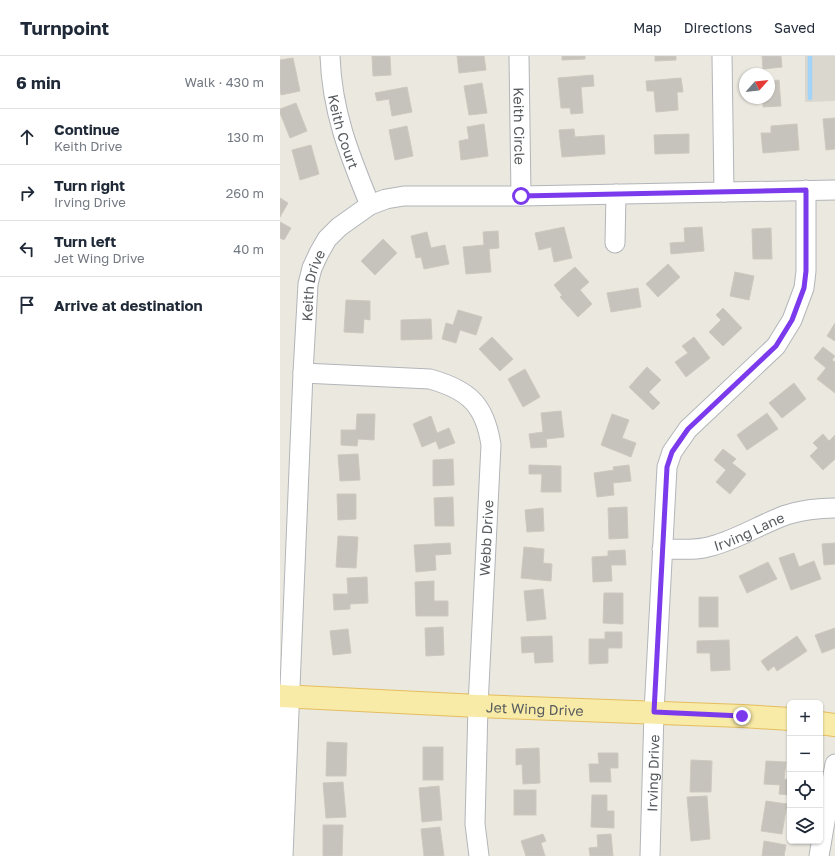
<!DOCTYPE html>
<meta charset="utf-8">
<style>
:root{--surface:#fff;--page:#f2f2f3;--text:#1f2937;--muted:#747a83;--line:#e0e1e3}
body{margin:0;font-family:"Golos Text",sans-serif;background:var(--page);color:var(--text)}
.controls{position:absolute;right:12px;bottom:12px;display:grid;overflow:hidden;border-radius:6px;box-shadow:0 1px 3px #0004}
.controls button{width:36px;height:36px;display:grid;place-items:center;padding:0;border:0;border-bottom:1px solid var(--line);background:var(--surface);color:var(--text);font:20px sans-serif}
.compass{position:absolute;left:459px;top:12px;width:36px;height:36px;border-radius:50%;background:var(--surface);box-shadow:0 1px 3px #0004;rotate:63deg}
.stop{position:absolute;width:12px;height:12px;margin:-9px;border:3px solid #7c3aed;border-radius:50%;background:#fff}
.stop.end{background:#7c3aed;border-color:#fff;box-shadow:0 1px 4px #0008}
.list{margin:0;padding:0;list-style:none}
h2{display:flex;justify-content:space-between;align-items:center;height:52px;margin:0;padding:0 16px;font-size:17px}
h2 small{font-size:13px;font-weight:400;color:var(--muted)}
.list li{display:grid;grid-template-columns:26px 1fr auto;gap:12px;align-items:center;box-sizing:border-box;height:56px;padding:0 16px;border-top:1px solid var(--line)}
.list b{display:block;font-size:15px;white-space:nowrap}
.list p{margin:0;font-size:13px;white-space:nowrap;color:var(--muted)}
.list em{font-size:13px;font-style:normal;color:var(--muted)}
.icon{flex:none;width:22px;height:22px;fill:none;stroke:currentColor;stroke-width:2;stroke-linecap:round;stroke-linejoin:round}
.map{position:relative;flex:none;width:555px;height:800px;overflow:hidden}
header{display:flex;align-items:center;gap:24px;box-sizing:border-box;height:56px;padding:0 20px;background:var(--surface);border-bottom:1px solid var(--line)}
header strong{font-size:19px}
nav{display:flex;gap:22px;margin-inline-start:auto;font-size:14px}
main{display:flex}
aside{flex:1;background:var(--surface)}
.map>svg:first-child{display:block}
.education{fill:#dad7ce}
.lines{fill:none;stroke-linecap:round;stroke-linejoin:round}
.stream{stroke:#a2d3f8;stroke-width:4.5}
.building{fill:#c6c2bc;stroke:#cec9be}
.minor-casing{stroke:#b2b5b9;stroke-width:21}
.major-casing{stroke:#e5be5d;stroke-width:24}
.minor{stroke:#fff;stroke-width:19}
.major{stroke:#f8eaa7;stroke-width:22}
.route{stroke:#7c3aed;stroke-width:5}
.labels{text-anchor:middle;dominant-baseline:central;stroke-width:4;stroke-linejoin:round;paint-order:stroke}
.street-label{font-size:14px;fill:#585c5f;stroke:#fff}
</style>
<header>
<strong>Turnpoint</strong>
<nav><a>Map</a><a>Directions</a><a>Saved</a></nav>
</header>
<main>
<aside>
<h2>6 min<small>Walk · 430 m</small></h2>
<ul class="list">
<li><svg class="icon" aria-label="ahead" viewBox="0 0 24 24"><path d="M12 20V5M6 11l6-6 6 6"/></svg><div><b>Continue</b><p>Keith Drive</p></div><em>130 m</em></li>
<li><svg class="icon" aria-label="right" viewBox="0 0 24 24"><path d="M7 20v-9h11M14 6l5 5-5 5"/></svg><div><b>Turn right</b><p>Irving Drive</p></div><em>260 m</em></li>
<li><svg class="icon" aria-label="left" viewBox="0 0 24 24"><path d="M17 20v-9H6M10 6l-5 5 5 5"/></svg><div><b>Turn left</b><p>Jet Wing Drive</p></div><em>40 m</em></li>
<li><svg class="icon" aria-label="arrive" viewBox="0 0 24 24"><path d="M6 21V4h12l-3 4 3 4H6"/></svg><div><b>Arrive at destination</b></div></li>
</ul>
</aside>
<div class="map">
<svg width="555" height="800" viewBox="0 0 555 800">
<rect width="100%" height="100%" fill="#eae8df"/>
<polygon class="education" points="525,0 555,0 555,45 525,46"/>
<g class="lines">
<polyline class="stream" points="530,0 530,42"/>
</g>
<g class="building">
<polygon points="92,0 110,0 111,19 93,20"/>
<polygon points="177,0 204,0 206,14 179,17"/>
<polygon points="282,0 305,0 305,3 282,4"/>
<polygon points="375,0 396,0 396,4 375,5"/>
<polygon points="482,0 501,0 502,11 483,13"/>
<polygon points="13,2 20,35 1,39 0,32 0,4"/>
<polygon points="313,19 314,30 301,31 303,57 291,58 290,52 281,52 278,22"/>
<polygon points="401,22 403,36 397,36 398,54 376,56 374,35 367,35 366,25"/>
<polygon points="499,24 501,50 483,51 483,42 489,42 489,25"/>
<polygon points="202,27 207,57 189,59 184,30"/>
<polygon points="127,31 132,56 112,60 109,43 97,45 95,37"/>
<polygon points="16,47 27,75 10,82 0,57 0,53"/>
<polygon points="555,62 555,93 546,94 543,63"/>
<polygon points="204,68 208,100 181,104 179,85 189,83 187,71"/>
<polygon points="517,68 519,94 483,97 481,77 491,77 491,70"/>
<polygon points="127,70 133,100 115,104 109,74"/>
<polygon points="294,73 295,81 324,79 325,98 282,101 279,74"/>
<polygon points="409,78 409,97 375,98 374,79"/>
<polygon points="31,89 39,118 20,124 12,94"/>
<polygon points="0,142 8,147 0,161"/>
<polygon points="0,166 11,172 4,184 0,182"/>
<polygon points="284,171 292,202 274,206 271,191 259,194 255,177"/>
<polygon points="422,171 424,195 391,198 390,187 405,186 404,172"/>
<polygon points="491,172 492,203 473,203 472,173"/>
<polygon points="218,175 219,192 209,193 211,216 186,218 183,191 204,189 203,176"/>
<polygon points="147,176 151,192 165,189 169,208 144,213 141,201 136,202 131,180"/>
<polygon points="103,183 117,197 95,219 81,205"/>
<polygon points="388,208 400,221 378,241 366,228"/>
<polygon points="295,211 309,226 300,234 312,248 298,261 280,241 282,239 274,229"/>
<polygon points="455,216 474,220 469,244 450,240"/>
<polygon points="358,232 361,251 331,256 327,237"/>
<polygon points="66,244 90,245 90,264 84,263 83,277 64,276"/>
<polygon points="443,252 462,272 443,290 429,276 441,264 436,259"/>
<polygon points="178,254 202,261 196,279 180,274 176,287 162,283 166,267 173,269"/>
<polygon points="151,263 152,283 121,284 121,264"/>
<polygon points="555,267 555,285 547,280"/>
<polygon points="212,281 233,303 220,315 199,293"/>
<polygon points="414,281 430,302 406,321 395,306 408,297 402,290"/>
<polygon points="543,291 555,300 552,304 555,306 555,337 537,323 546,312 534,302"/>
<polygon points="367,311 381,324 369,336 380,347 373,354 349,331"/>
<polygon points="245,313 260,341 243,351 228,323"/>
<polygon points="514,327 526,343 502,362 489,347"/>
<polygon points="281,355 284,381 266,383 267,391 251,392 249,378 263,376 261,357"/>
<polygon points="487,357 498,373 467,394 457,379"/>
<polygon points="77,358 95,358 94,384 78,383 77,390 61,389 61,374 76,374"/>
<polygon points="332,358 349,364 342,382 356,387 351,401 321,389"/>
<polygon points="151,360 157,377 169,372 175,387 159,393 156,385 142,391 133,368"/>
<polygon points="543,378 549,385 555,379 555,403 543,414 530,400 538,392 533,387"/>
<polygon points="443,393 456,403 452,407 466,418 450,438 436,426 446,414 434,404"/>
<polygon points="78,398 80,424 60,425 58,399"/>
<polygon points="173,403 174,429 153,430 153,404"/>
<polygon points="249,409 281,410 281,436 261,436 262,418 249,418"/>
<polygon points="349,409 351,425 333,427 334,439 317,441 314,417 334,414 333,411"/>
<polygon points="57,438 76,438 76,463 58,464"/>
<polygon points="173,441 174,470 155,470 154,442"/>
<polygon points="347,451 348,482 329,483 328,452"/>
<polygon points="263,452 264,475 247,476 245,454"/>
<polygon points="58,480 78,481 76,512 56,511"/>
<polygon points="170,487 171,498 155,499 156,514 136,516 134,489"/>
<polygon points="555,487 555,508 544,509 542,488"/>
<polygon points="244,491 264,493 263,507 272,508 271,525 241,522"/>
<polygon points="345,494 346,509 331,509 332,525 313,526 312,501 328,500 328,495"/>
<polygon points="514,497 519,511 534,505 541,523 511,534 499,502"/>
<polygon points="488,506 497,523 467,537 459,520"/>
<polygon points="87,521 88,547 70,548 70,553 54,554 53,538 68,538 67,522"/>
<polygon points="154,525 154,545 168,545 168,560 136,560 135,526"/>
<polygon points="263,533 266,563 247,565 244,535"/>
<polygon points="324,537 343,537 343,568 323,567"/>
<rect x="419" y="541" width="19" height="30"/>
<polygon points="163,571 164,599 146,600 145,572"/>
<polygon points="555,572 555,592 542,597 535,579"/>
<polygon points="68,573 71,597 53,599 50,575"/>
<polygon points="325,576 342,576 342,592 328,592 328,607 309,608 309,583 325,583"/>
<polygon points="272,580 273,606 255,607 254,596 242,597 241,581"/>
<polygon points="517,580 527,595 497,615 494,610 488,615 481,605"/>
<polygon points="449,584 450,614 431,615 430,597 417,597 417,585"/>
<polygon points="47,686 67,687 66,720 46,720"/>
<rect x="143" y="691" width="20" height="33"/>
<polygon points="259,692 260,727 243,728 242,708 236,709 236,693"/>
<polygon points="318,697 338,697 338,712 330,712 331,726 310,726 309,708 319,708"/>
<polygon points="411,704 432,705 431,736 410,736"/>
<polygon points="486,705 506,706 504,723 510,724 510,739 499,738 500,729 484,728"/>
<polygon points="63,726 66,761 46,762 43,727"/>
<polygon points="159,730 162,764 142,766 139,732"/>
<rect x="234" y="734" width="22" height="25"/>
<polygon points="312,739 327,739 327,755 334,755 334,772 311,771"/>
<polygon points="427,740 430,783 411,785 407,741"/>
<polygon points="486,745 507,748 502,778 481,775"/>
<polygon points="43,769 63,769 62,800 43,800"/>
<polygon points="160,771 164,800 144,800 141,773"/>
<polygon points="263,778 266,785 261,787 265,800 246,800 241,785"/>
<polygon points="331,778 333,800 310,800 309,792 318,791 317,779"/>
<polygon points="484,785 506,789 504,800 482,800"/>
</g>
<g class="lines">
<g class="minor-casing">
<g id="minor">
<path id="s1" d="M50 0C52 56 69 98 90 149"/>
<path id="s2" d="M239 0 241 140"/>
<polyline points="442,0 444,136"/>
<polyline points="335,187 336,138"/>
<path d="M23 317 150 323C189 334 205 349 211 389L198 650 195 768 199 800"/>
<path id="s3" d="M382 493C398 493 416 495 432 490 458 483 481 468 506 459 522 454 539 452 555 452"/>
<path id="s4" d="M3 800 23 317 28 228 32 212 39 197 47 183 59 171 90 149 106 143 124 140H241L555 134"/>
<path id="s5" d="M370 800 374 656 387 411 392 396 408 373 496 290 512 264 524 232 526 215V134"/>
<polyline points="539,800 555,708"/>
</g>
</g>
<g class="major-casing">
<g id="major">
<path id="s6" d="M0 640 198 650 462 660 510 663"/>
<polyline points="540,667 555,669"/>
</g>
</g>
<use href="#minor" class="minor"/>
<use href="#major" class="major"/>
</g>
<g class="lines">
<polyline class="route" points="241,140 526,134 526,215 524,232 512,264 496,290 408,373 392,396 387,411 374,656 462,660"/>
</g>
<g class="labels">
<g class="street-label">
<text stroke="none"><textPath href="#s2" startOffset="70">Keith Circle</textPath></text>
<text stroke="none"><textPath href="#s1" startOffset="77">Keith Court</textPath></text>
<text stroke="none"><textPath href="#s4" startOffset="572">Keith Drive</textPath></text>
<text stroke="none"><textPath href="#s3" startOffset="90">Irving Lane</textPath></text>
<text transform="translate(206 482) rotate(-87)">Webb Drive</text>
<text stroke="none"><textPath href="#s6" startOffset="255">Jet Wing Drive</textPath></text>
<text stroke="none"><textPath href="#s5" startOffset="83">Irving Drive</textPath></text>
</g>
</g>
</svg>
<div class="controls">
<button>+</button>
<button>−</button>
<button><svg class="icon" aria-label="locate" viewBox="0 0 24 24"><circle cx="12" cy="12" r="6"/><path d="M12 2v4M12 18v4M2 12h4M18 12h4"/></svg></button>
<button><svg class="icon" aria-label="layers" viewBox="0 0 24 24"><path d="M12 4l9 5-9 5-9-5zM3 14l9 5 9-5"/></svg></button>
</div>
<svg class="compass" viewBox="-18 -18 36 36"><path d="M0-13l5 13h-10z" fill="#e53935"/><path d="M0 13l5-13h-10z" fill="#747a83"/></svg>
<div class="stop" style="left:241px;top:140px"></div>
<div class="stop end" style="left:462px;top:660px"></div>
</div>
</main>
